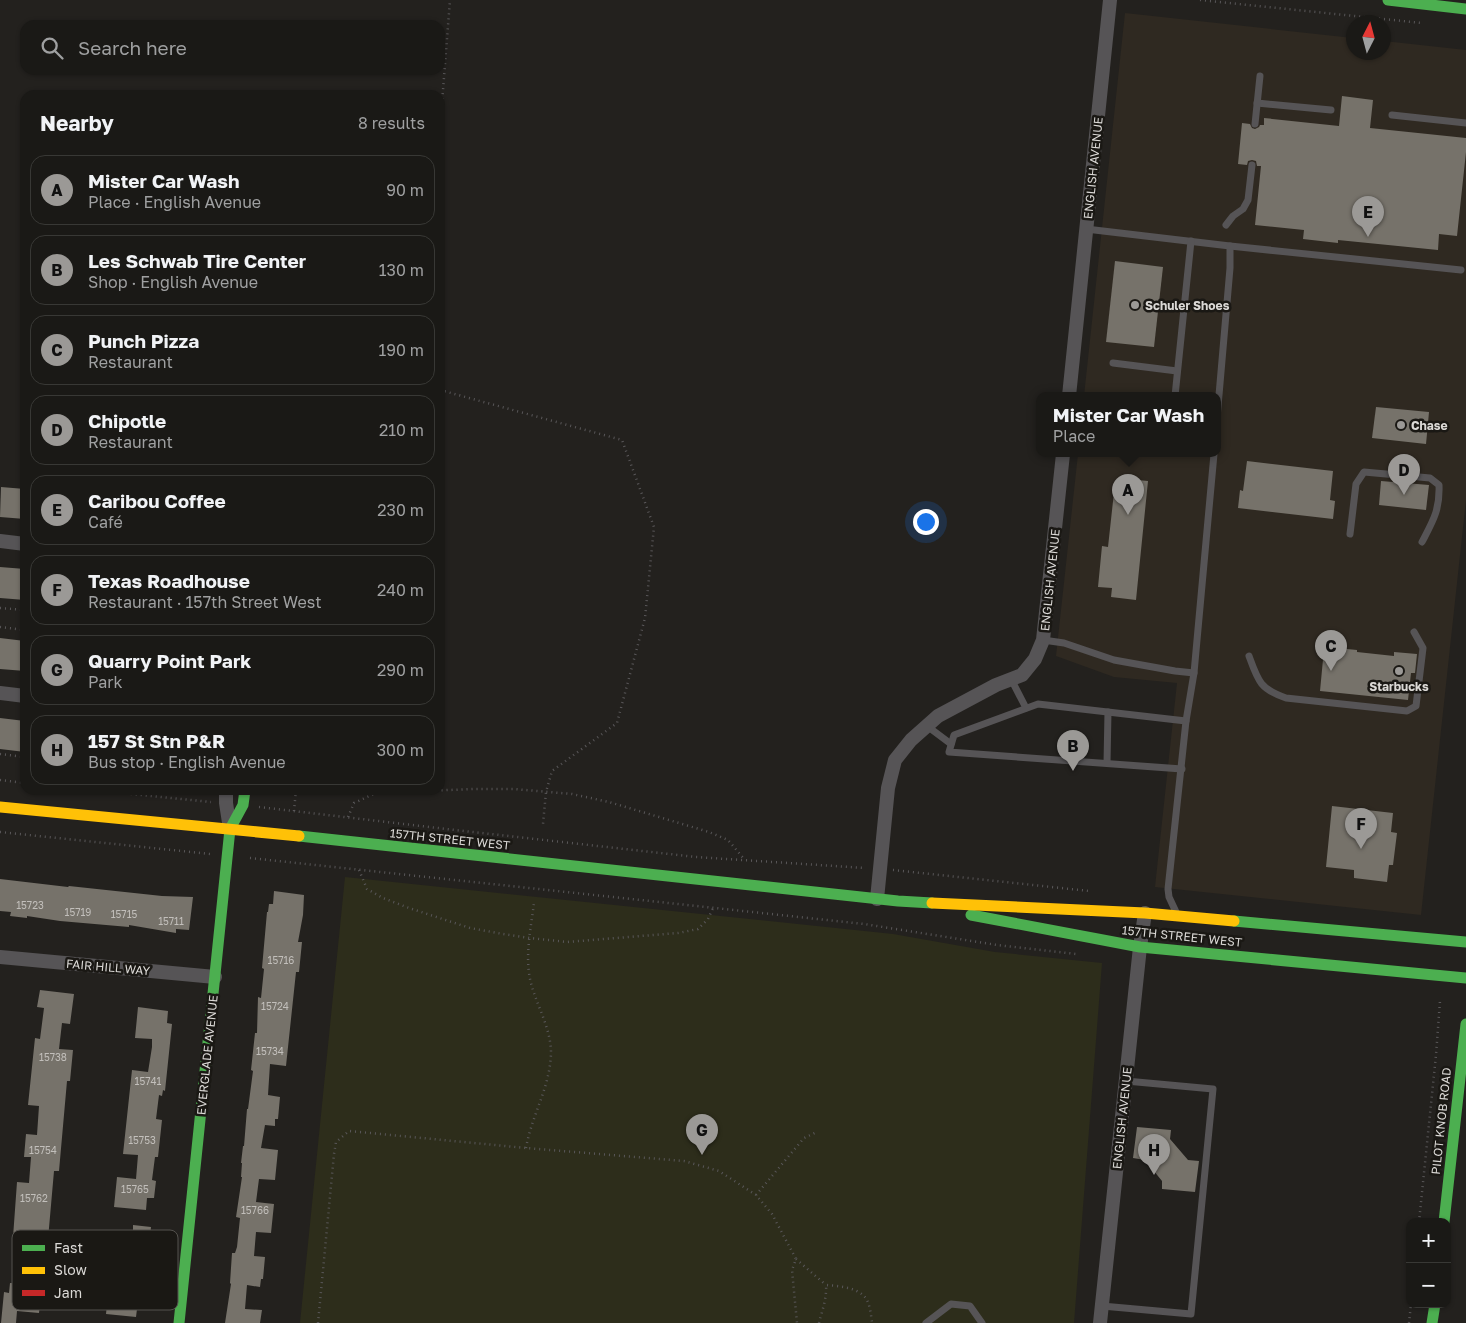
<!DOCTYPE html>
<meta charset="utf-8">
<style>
:root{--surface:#1a1916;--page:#23221f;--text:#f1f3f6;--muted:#9fa0a1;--line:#383835;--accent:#9b9996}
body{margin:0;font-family:"Golos Text",sans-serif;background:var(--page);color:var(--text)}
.controls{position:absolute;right:15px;bottom:15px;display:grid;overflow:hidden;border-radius:10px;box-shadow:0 1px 4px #0004}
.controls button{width:45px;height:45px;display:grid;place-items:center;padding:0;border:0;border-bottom:1px solid var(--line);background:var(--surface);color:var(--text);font:25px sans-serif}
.compass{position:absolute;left:1346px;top:15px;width:45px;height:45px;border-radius:50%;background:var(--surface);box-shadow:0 1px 4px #0004;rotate:6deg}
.you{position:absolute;left:925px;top:521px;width:18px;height:18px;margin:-12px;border:4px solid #fff;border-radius:50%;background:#1a73e8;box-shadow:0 0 0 8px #1a73e833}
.badge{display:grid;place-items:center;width:32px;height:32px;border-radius:50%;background:var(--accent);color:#111;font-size:16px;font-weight:700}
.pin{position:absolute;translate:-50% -41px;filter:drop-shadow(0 1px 2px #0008)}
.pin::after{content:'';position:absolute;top:26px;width:18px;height:15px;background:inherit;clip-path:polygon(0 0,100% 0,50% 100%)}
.popup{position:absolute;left:1036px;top:392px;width:185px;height:65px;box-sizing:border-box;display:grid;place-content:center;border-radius:10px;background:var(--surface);filter:drop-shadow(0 1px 4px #0005);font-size:16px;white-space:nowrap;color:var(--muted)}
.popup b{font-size:19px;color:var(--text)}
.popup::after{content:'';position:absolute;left:50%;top:100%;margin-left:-10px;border:10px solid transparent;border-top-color:var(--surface)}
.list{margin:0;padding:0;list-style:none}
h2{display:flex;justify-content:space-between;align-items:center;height:65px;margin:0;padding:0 20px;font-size:21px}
h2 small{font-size:16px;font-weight:400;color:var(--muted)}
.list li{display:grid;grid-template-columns:32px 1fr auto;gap:15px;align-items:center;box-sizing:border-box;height:70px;margin:0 10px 10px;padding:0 10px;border:1px solid var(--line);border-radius:15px}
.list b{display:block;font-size:19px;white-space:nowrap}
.list p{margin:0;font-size:16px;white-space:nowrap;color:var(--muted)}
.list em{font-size:16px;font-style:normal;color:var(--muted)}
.icon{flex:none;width:28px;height:28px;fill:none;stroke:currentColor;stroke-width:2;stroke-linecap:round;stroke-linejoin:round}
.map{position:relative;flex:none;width:1466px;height:1323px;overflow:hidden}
.search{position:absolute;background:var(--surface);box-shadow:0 1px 4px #0004;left:20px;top:20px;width:425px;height:55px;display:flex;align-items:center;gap:12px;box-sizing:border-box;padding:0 18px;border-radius:15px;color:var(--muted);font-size:19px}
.panel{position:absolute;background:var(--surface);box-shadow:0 1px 4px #0004;left:20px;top:90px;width:425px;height:705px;border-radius:15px}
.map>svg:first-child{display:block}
.built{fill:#2f2921}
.green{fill:#2d2d1b}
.building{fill:#76726a}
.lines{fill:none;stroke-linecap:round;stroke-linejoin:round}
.path{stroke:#595759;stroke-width:2.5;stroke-dasharray:1 4;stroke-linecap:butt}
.lane{stroke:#565456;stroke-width:7}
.street{stroke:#565456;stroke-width:14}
.fast{stroke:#4caf50;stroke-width:11}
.slow{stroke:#ffc107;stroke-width:11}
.poi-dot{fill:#9b9996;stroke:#1a1814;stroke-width:2}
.labels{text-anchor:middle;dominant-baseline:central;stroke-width:5;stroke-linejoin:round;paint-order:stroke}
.number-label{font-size:10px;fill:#c2bfbb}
.street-label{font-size:12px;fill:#dbd9d6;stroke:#1a1814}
.poi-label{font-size:12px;font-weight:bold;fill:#dbd9d6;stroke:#1a1814;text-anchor:start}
.key{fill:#1a1814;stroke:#54524e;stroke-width:1}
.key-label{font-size:14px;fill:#dbd9d6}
</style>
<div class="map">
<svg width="1466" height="1323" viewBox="0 0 1466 1323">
<rect width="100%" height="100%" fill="#23211e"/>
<polygon class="built" points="1125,13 1353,38 1354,52 1384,52 1384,41 1466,50 1466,500 1421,915 1155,887 1177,683 1114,677 1056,656 1078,454 1217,454 1217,396 1084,396"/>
<polygon class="green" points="345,877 893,934 995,952 1102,963 1074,1323 300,1323"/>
<g class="building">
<polygon points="1342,96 1373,100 1370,128 1466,138 1466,152 1457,236 1439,234 1438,250 1338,240 1338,243 1303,239 1304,230 1255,225 1261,166 1257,166 1256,161 1252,160 1248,161 1247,165 1238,164 1242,123 1250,124 1252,128 1255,129 1259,127 1260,125 1264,125 1264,118 1339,126"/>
<polygon points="1115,261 1163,267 1154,347 1106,342"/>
<polygon points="1376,407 1429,412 1426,444 1372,438"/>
<polygon points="1247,461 1333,471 1330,500 1335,501 1333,519 1238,508 1240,490 1243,491"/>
<polygon points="1127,479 1148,481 1136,600 1111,597 1112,588 1098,587 1102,546 1108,547 1115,483 1127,485"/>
<polygon points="1381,481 1429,485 1426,510 1379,505"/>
<polygon points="1,487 25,489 25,519 0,517"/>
<polygon points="0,567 25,569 25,600 0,598"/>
<polygon points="0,638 25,641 25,671 0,669"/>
<polygon points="1337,648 1357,650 1357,652 1394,656 1394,652 1417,654 1415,673 1411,673 1408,700 1320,691 1324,649 1337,650"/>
<polygon points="0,718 25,721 25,752 0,749"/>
<polygon points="1332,806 1393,813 1391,832 1397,833 1393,865 1389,865 1387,882 1354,878 1354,870 1326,867"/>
<polygon points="0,879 68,887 69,886 162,896 193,897 189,930 176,929 176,933 129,925 129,927 60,921 27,916 27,918 10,916 11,912 0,911"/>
<polygon points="274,891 304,895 303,915 298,942 302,942 299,972 296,972 286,1066 270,1064 268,1095 280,1097 278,1119 275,1119 275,1126 265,1125 261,1148 278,1150 275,1180 259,1179 256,1202 274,1204 271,1233 256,1232 254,1256 265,1257 263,1279 261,1279 260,1287 247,1285 245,1309 262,1310 260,1323 225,1323 231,1284 230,1283 232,1253 235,1253 237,1247 240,1218 236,1217 242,1177 241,1177 242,1163 241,1163 243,1146 244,1146 247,1109 248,1109 253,1071 251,1070 255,1033 257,1033 258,997 261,998 264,969 262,968 267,912 268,912 269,904 273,904"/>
<polygon points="40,990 74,994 70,1024 62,1023 59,1049 73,1050 70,1081 67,1081 59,1171 54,1171 46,1262 17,1260 17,1251 12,1251 17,1182 29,1183 31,1157 24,1157 26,1134 37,1135 39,1106 28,1105 35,1038 40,1039 44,1008 37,1007"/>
<polygon points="138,1007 168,1011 167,1023 172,1024 165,1091 163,1090 162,1096 159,1095 156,1119 162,1120 158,1157 155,1157 152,1180 156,1181 154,1198 147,1198 146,1210 114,1207 117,1177 136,1179 138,1155 123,1154 132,1070 148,1072 152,1047 152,1039 135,1038"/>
<polygon points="1137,1127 1171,1130 1170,1139 1188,1160 1199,1161 1195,1192 1162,1189 1162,1181 1145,1160 1133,1158"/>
<polygon points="133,1225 151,1227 143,1304 141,1304 140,1310 137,1309 136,1317 106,1314 109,1284 126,1286 129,1262 112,1260 115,1231 133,1233"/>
<polygon points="10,1283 42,1285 39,1313 17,1311 16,1323 1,1323 4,1292 9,1293"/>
</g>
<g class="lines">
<g class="path">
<polyline points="1200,0 1422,23"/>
<polyline points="440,129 450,0"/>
<polyline points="440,390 622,440 654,527 645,618 617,723 552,771 546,792 543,824"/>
<polyline points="0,608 25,610"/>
<polyline points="0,627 25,630"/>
<polyline points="0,754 25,757"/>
<polyline points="0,780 25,783"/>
<polyline points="91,790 211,802"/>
<polyline points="259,807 455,830 696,857 865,868"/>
<polyline points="294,811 296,790"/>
<polyline points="348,817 354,803 376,793 473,789 514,789 572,794 609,802 709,832 728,840 745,860"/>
<polyline points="0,832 210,854"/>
<polyline points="250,858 864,924 997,945 1076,954"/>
<polyline points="359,870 367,889 383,898 409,908 470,928 503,934 530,938 567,942 678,933 698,929 708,919 713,908"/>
<polyline points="893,870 1089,891"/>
<path d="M526 1148C532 1114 550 1088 551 1053 551 1027 535 1003 530 979 525 955 531 927 534 903"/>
<polyline points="756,1195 804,1138 817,1132"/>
<polyline points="1419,1222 1436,1055 1440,1001"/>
<polyline points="796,1259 826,1285"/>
<polyline points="318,1323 334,1154 336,1142 349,1131 526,1148 684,1161 719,1171 756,1195 772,1214 796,1259 792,1270 797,1323"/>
<path d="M819 1323C822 1311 827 1298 826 1285 838 1286 855 1287 864 1296 870 1302 871 1315 872 1323"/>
<polyline points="1409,1323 1411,1304"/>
</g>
<g class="lane">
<polyline points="1257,103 1331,110"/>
<polyline points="1392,115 1466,123"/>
<polyline points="1255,124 1260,76"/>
<polyline points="1226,225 1233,216 1243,209 1248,200 1252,165"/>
<polyline points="1086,229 1230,246 1230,268 1217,418"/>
<polyline points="1230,246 1461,270"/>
<polyline points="1113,363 1177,371"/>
<polyline points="1175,396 1191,241"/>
<path d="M1350 534 1356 484 1364 472 1430 478 1439 485C1440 510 1433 521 1422 542"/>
<polyline points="1043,640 1064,643 1114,660 1175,671 1194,673"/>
<path d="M1249 656C1258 681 1260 689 1286 698L1407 711 1416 706 1423 648 1414 632"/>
<polyline points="1011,679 1026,708"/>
<polyline points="927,726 951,744"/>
<polyline points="1107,763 1108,712"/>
<polyline points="1182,769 949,752 954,735 1038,704 1186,721"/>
<polyline points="1176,912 1169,897 1168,889 1186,721 1194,673 1214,454"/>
<polyline points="1102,1306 1191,1314 1213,1089 1126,1081"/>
<polyline points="926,1323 951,1304 970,1306 982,1323"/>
</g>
<g class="street">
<polyline points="1069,396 1110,0"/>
<polyline points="0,541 25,544"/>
<polyline points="0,693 25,696"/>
<polyline points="226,790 226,803 230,829"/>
<polyline points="877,899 888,788 895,760 911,740 938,716 996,685 1022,675 1035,659 1043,640 1063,454"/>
<polyline points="0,957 215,977"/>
<polyline points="1100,1323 1140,947 1145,913"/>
</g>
<g class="fast">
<polyline points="1388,0 1466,9"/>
<polyline points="299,836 898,901 932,903"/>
<polyline points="971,915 1140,947 1466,978"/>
<polyline points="1234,921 1466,942"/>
<polyline points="1444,1222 1466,1024"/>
<polyline points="179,1323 230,829 243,805 245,790"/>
<polyline points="1432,1323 1435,1304"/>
</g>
<g class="slow">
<polyline points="0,807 299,836"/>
<polyline points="932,903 1145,913 1234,921"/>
</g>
</g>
<g class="poi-dot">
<circle cx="1135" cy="305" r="5"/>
<circle cx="1401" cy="425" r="5"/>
<circle cx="1399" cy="671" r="5"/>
</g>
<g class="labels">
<g class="number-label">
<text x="30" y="905">15723</text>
<text x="78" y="912">15719</text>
<text x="124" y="914">15715</text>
<text x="171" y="921">15711</text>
<text x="281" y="960">15716</text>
<text x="275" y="1006">15724</text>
<text x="270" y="1051">15734</text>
<text x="53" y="1057">15738</text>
<text x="148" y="1081">15741</text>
<text x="142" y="1140">15753</text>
<text x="43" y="1150">15754</text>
<text x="135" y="1189">15765</text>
<text x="34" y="1198">15762</text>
<text x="255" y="1210">15766</text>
</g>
<g class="street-label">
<text transform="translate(1093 168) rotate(-84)">ENGLISH AVENUE</text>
<text transform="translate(1050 580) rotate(-84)">ENGLISH AVENUE</text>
<text transform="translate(450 839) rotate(6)">157TH STREET WEST</text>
<text transform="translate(1182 936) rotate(6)">157TH STREET WEST</text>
<text transform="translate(108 967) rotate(5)">FAIR HILL WAY</text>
<text transform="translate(207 1055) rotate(-84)">EVERGLADE AVENUE</text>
<text transform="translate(1122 1118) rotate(-84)">ENGLISH AVENUE</text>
<text transform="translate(1441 1121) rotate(-84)">PILOT KNOB ROAD</text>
</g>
<g class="poi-label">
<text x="1145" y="305">Schuler Shoes</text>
<text x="1411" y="425">Chase</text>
<text x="1399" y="686" text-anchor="middle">Starbucks</text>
</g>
</g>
<rect x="12" y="1230" width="166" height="80" rx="8" class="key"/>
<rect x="22" y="1245" width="23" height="6" fill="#4caf50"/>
<rect x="22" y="1267" width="23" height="7" fill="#ffc107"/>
<rect x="22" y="1290" width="23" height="6" fill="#c62828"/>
<g class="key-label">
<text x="54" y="1253">Fast</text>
<text x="54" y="1275">Slow</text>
<text x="54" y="1298">Jam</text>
</g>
</svg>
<div class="controls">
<button>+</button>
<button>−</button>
</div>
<svg class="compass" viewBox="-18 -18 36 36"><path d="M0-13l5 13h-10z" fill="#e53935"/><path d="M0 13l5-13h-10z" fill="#9fa0a1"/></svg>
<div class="you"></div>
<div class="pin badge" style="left:1128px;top:515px">A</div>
<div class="popup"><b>Mister Car Wash</b>Place</div>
<div class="pin badge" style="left:1073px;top:771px">B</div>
<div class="pin badge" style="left:1331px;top:671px">C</div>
<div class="pin badge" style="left:1404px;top:495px">D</div>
<div class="pin badge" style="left:1368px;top:237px">E</div>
<div class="pin badge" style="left:1361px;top:849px">F</div>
<div class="pin badge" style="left:702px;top:1155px">G</div>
<div class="pin badge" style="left:1154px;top:1175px">H</div>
<div class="search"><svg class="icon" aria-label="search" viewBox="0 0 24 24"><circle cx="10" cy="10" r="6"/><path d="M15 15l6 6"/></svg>Search here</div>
<section class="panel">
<h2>Nearby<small>8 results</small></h2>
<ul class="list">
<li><span class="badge">A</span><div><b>Mister Car Wash</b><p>Place · English Avenue</p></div><em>90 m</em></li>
<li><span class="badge">B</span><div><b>Les Schwab Tire Center</b><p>Shop · English Avenue</p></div><em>130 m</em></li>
<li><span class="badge">C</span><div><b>Punch Pizza</b><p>Restaurant</p></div><em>190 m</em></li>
<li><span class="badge">D</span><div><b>Chipotle</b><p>Restaurant</p></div><em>210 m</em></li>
<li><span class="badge">E</span><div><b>Caribou Coffee</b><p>Café</p></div><em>230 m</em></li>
<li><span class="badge">F</span><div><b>Texas Roadhouse</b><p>Restaurant · 157th Street West</p></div><em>240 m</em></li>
<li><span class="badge">G</span><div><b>Quarry Point Park</b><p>Park</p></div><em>290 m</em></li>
<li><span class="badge">H</span><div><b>157 St Stn P&amp;R</b><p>Bus stop · English Avenue</p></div><em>300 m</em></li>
</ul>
</section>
</div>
